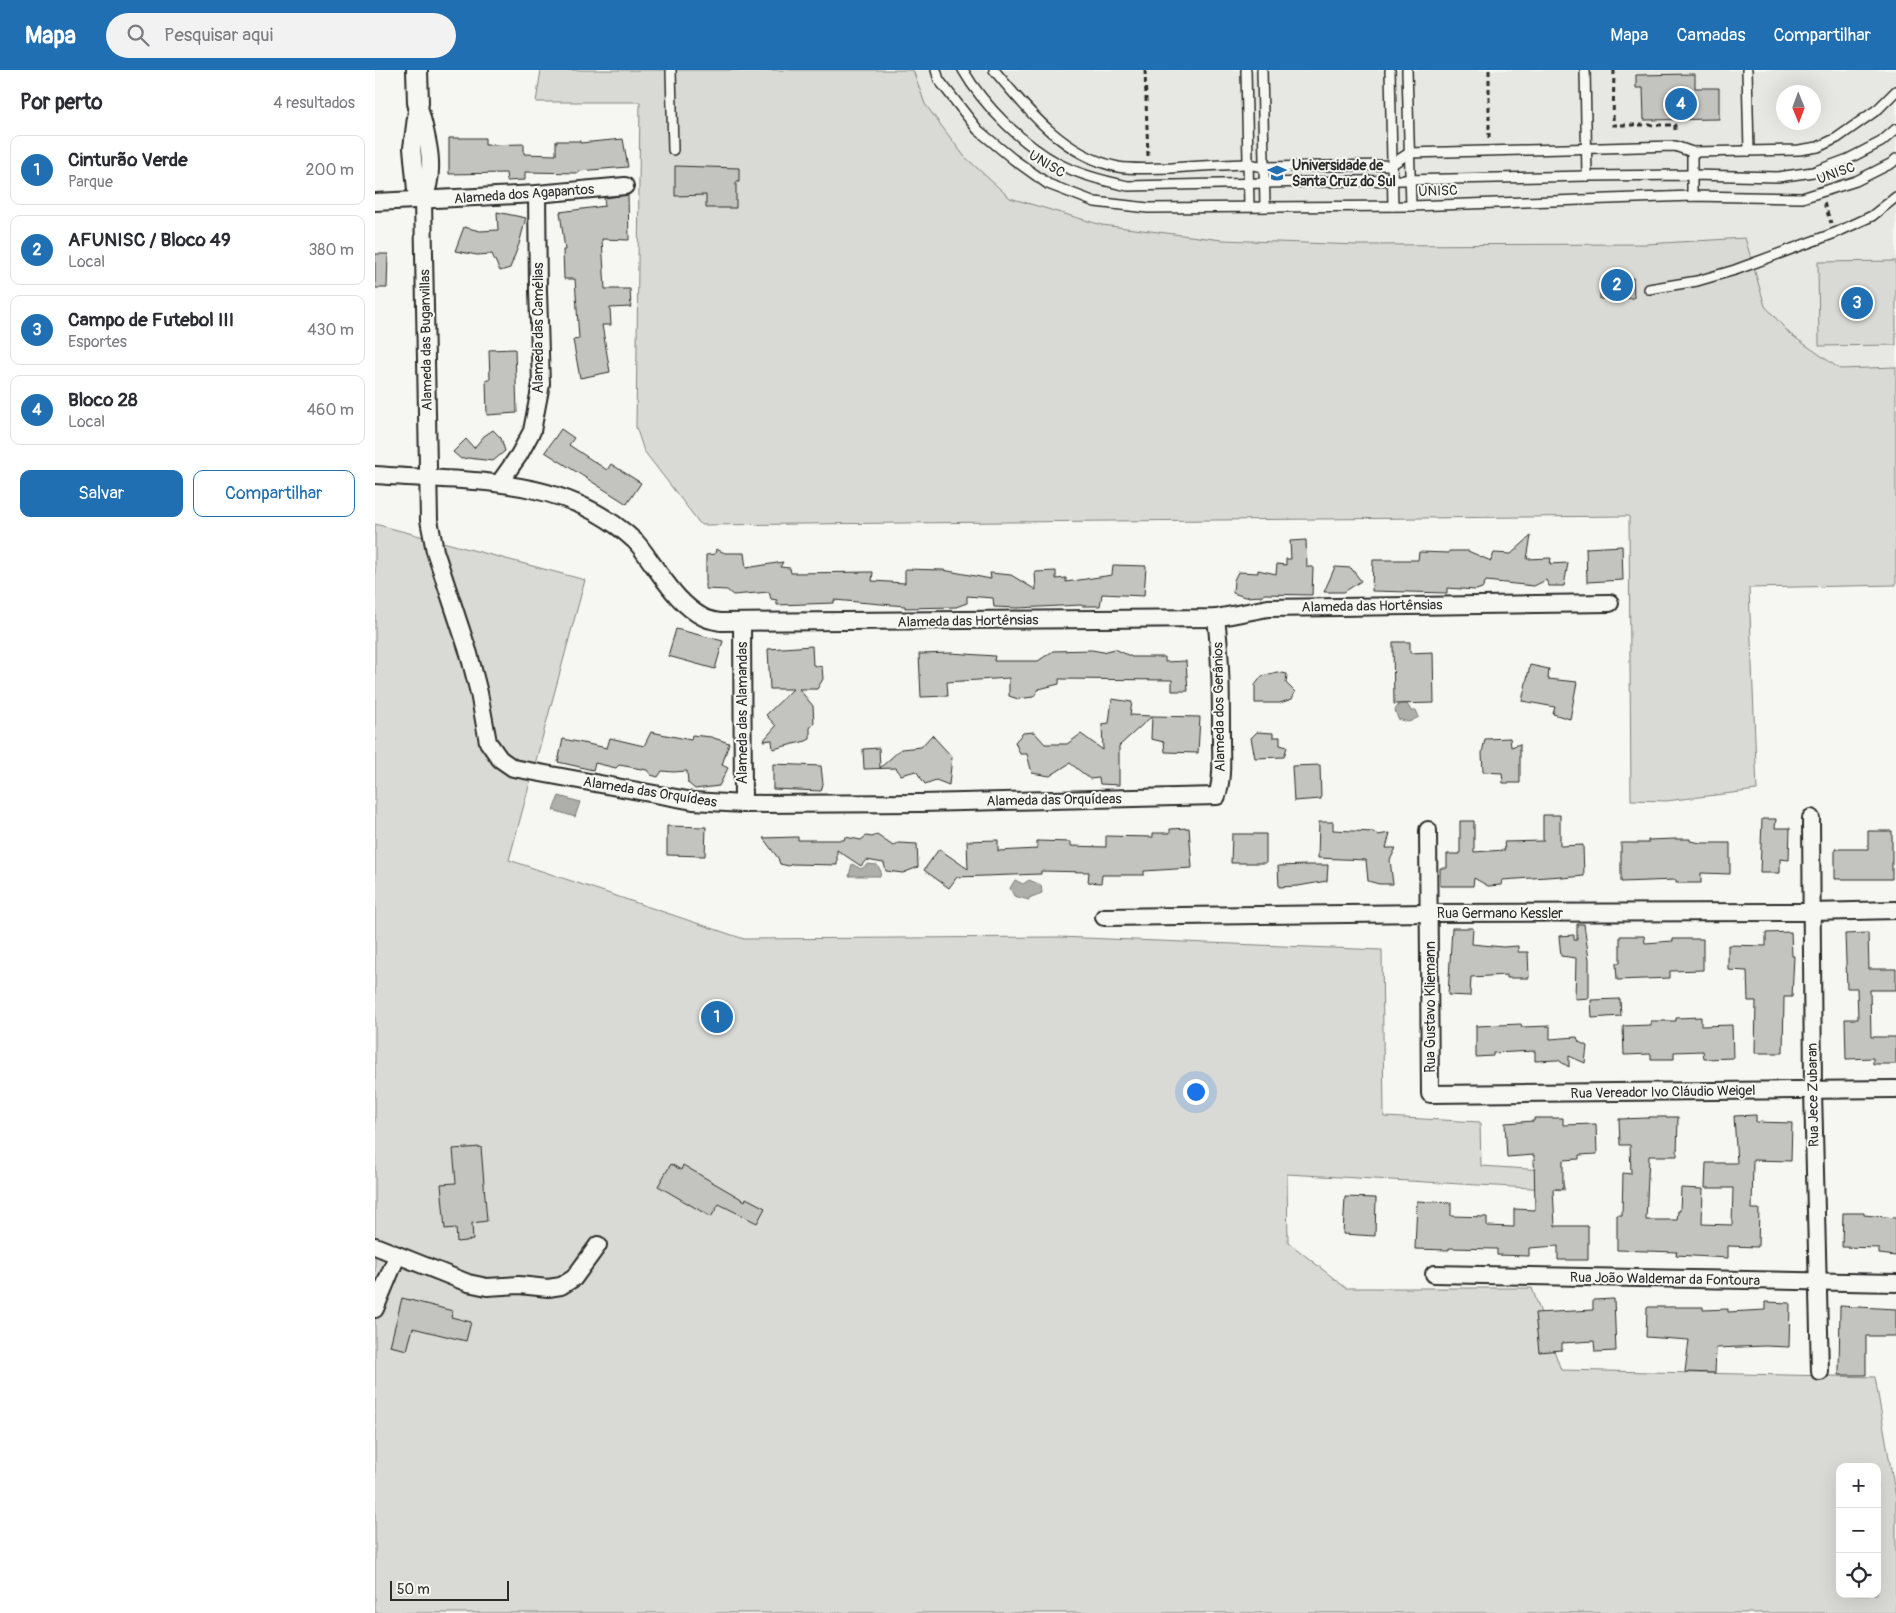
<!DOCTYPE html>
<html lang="pt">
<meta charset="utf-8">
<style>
:root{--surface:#fff;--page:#f2f2f3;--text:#2b2b33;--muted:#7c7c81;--line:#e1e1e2;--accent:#1f6fb2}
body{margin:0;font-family:Pangolin,sans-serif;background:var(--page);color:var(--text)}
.controls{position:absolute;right:15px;bottom:15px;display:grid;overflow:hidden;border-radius:10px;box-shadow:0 5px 20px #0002}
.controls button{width:45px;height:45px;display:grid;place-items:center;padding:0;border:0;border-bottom:1px solid var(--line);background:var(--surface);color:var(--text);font:25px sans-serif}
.compass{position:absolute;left:1401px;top:15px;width:45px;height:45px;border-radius:50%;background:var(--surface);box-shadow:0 5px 20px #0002;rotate:179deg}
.scale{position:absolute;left:15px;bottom:12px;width:119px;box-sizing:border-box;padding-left:5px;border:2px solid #2b2b2b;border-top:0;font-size:14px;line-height:18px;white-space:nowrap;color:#2b2b2b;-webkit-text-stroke:4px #f6f6f2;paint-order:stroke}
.you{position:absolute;left:820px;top:1021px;width:18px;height:18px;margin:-12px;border:4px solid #fff;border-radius:50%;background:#1a73e8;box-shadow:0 0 0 8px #1a73e833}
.badge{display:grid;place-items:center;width:32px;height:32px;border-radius:50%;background:var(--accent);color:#fff;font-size:16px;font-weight:700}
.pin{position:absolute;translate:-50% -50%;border:2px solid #fff;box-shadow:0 1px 5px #0006}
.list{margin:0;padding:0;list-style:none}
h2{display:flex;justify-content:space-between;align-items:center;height:65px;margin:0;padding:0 20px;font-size:21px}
h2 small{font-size:16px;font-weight:400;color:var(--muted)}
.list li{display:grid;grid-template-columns:32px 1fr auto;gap:15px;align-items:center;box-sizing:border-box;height:70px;margin:0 10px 10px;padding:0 10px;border:1px solid var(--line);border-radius:10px}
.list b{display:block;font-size:19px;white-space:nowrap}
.list p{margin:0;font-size:16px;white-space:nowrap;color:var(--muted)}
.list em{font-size:16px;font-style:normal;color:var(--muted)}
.actions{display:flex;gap:10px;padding:15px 20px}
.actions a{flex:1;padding:11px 0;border:1px solid var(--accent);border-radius:10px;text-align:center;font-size:18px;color:var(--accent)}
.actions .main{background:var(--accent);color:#fff}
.icon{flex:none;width:28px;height:28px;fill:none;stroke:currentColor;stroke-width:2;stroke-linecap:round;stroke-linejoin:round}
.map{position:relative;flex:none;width:1521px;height:1543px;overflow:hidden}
header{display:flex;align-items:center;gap:30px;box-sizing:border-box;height:70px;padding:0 25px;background:var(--accent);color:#fff}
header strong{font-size:24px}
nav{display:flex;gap:28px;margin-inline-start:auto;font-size:18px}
.search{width:350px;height:45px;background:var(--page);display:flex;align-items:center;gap:12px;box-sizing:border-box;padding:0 18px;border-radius:28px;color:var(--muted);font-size:19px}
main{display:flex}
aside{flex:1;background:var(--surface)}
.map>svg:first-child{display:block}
.built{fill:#e7e7e3;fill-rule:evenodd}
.green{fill:#d9d9d5;stroke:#828280;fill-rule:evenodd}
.water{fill:#aeaeab;stroke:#7a7a78}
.building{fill:#c3c3c0;stroke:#2b2b2b}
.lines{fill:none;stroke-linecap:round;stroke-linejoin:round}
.service-casing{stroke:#2b2b2b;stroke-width:12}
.minor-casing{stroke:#2b2b2b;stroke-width:20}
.tertiary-casing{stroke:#2b2b2b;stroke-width:24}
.path{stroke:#2b2b2b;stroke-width:3;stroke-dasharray:5 4;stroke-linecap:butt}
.service{stroke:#f6f6f2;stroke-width:9}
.minor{stroke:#f6f6f2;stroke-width:16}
.tertiary{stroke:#f6f6f2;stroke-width:20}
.labels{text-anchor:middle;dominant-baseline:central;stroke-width:4;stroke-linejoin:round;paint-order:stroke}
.street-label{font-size:14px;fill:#2b2b2b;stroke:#f6f6f2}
.poi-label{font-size:14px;font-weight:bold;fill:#2b2b2b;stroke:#f6f6f2;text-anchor:start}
</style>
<header>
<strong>Mapa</strong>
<div class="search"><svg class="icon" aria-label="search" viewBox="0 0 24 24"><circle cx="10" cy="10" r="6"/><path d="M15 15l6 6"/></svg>Pesquisar aqui</div>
<nav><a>Mapa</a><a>Camadas</a><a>Compartilhar</a></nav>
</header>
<main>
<aside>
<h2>Por perto<small>4 resultados</small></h2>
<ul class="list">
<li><span class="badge">1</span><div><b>Cinturão Verde</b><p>Parque</p></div><em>200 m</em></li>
<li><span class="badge">2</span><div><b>AFUNISC / Bloco 49</b><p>Local</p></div><em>380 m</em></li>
<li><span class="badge">3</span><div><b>Campo de Futebol III</b><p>Esportes</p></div><em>430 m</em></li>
<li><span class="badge">4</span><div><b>Bloco 28</b><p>Local</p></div><em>460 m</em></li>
</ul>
<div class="actions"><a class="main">Salvar</a><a>Compartilhar</a></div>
</aside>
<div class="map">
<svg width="1521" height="1543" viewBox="0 0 1521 1543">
<rect width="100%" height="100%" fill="#f6f6f2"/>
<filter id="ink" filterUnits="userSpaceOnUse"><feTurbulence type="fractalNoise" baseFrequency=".02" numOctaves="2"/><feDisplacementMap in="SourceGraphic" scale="10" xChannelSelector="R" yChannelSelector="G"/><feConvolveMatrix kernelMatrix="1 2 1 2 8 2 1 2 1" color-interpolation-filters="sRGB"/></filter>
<g filter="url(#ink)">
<path class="built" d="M283 0H1521V297L1432 300 961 301ZM1408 22H1438V52H1408Z"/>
<g class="green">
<polygon points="166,0 538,0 550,34 589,86 635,128 727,155 847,170 983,175 1271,174 1370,168 1390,236 1415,264 1465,299 1521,297 1521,515 1374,518 1382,720 1291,731 1256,730 1254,446 326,455 269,381 261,357 265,32 161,32"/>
<polygon points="1521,191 1521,275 1444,276 1443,192"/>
<path d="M0 454 210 510 134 790 369 869 684 867 1007 880 1009 1047 1105 1052 1106 1096 1184 1101 1190 1120 912 1104 913 1172 971 1218H1157L1186 1300 1500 1307 1521 1428V1543H0ZM1465 1397H1502V1524H1465Z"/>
</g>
<g class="water">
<polygon points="1024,634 1032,634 1037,642 1041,640 1044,647 1034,652 1023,649 1020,640"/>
<polygon points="184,726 205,732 200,747 178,740"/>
<polygon points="477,794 486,799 493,794 502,795 506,801 505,806 474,806"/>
<polygon points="640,810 648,814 654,810 666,815 667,823 654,828 654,830 639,826 635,818"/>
</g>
<g class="building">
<polygon points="1320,4 1320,18 1344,18 1344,49 1269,50 1268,18 1261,18 1261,5"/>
<polygon points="74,68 110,68 110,75 149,74 149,84 181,85 181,71 205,71 205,73 248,69 253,97 204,101 204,103 150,102 150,110 132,111 131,103 74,104"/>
<polygon points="300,96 364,98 364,112 361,112 361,138 331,138 331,125 300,126"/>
<polygon points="253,125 254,170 227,169 230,219 255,219 256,237 235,238 236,255 227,255 235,302 205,308 198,270 204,269 200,209 189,209 188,180 190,180 185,142 230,136 229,128"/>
<polygon points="122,142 151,148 144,174 135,198 125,201 117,184 102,185 80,181 89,157 105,161 123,160"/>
<polygon points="0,184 13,184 12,218 0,218"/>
<polygon points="1258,208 1259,228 1225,229 1225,209"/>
<polygon points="140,279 142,343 112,345 111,310 115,310 114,280"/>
<polygon points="186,359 199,368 194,375 232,400 236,394 266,413 252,434 170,382"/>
<polygon points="118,360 126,368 130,381 118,391 93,388 86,389 78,382 91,369 99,378 109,366"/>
<polygon points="1156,466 1152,489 1176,488 1175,494 1193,493 1189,516 1174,516 1171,510 1159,516 1111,511 1107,518 1101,520 1072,518 1072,523 997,521 998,490 1043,490 1044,482 1074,483 1074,481 1093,481 1116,491 1119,483 1136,484"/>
<polygon points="931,470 932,497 938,497 937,525 889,524 888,526 870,527 858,523 859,510 863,502 883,503 883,500 901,504 902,494 911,495 911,489 916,489 915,471"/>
<polygon points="1247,476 1248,510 1212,512 1211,478"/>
<polygon points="341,479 350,483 369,483 371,498 408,492 405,497 415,498 416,503 498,502 497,511 530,513 530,499 568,500 616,509 615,503 636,505 661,520 660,502 681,501 681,509 691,508 691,512 737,505 738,495 771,496 769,526 727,524 725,536 707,536 706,535 643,538 619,537 618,528 592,526 592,533 581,537 530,538 530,536 459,530 459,533 402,535 402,530 396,529 394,522 358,525 352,520 331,519 331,485 340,484"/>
<polygon points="960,497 976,498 986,511 969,522 949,522"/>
<polygon points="301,559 348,571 340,599 293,586"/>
<polygon points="1018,572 1035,572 1035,583 1058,582 1059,633 1019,634"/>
<polygon points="437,576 438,595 447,597 448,609 442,619 424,619 438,636 439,653 435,658 435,669 431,671 398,679 397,670 388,671 401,656 391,645 418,619 395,619 393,579"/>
<polygon points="740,579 757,587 790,587 790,592 811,591 813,621 797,621 797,610 684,609 684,614 664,619 658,627 643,629 634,626 634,608 572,612 573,626 546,627 544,584 576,583 620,586 619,591 663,591 678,581 717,580 728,582"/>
<polygon points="1155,595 1174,599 1173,609 1202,612 1195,649 1178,644 1180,637 1147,631"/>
<polygon points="902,602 912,604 911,613 920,622 917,629 905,633 880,633 880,615 887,606"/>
<polygon points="737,629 757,632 755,645 777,646 744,676 744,715 725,714 724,708 715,709 695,693 675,706 657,703 652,684 645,684 640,672 648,663 659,662 670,674 692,674 706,664 728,680 727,654 734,653"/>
<polygon points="777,646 825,647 823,683 790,682 789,672 776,669"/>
<polygon points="276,662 316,670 317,665 336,667 354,673 347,695 353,698 344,716 320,719 313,713 312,701 298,702 287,701 283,707 276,705 272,700 244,695 241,698 220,693 218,700 183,692 188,669 232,678 235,668 269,676"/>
<polygon points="882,662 898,663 898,667 905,667 905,675 912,677 909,687 880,688 876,668"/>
<polygon points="557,665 577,687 574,715 561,710 550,714 541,701 526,705 521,698 489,699 488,679 504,678 505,698 526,679 546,677"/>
<polygon points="1135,668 1136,677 1145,674 1145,713 1128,713 1127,703 1108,702 1107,683 1110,669"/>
<polygon points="398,694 446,696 448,714 446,721 398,719"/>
<polygon points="945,695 946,729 919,731 917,696"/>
<polygon points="1168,745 1185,745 1185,776 1208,775 1209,806 1187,808 1187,806 1127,810 1126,815 1113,816 1099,808 1098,816 1065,816 1065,798 1072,798 1072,784 1085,784 1085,751 1099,751 1099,782 1130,780 1129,772 1168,771"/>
<polygon points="1387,749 1401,749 1400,758 1415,758 1414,790 1405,789 1405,803 1385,803"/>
<polygon points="944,752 958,752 958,760 998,762 1003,765 1015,763 1011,778 1021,778 1015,790 1018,814 1004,814 993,811 991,790 943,788"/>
<polygon points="292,756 331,757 330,786 292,785"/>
<polygon points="814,758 817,798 769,801 769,805 727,805 726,813 713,812 714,802 666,801 666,804 582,807 574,818 549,800 564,779 593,799 592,771 623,770 623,781 662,779 662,771 696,772 696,776 731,777 731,766 778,767 778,763 795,763 795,759"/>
<polygon points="1493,761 1517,761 1517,809 1460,809 1460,779 1493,779"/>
<polygon points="857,764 891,764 891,793 856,793"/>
<polygon points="502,765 518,776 523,773 542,774 543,797 528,803 511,801 509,793 491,790 486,796 462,780 462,795 416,794 414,796 405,794 403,788 388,768 423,767 423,770 469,770 470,767 486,770 491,766 497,767"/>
<polygon points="1301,769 1315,769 1315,771 1326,773 1355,773 1355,804 1326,803 1326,813 1301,813 1301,810 1246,812 1246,773 1273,773 1273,770"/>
<polygon points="932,795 953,795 952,811 923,816 904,817 903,796"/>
<polygon points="1202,854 1209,854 1214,889 1214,928 1200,929 1201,888 1186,886 1184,866 1199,865 1199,870 1202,870"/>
<polygon points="1077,858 1098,858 1097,874 1128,877 1143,876 1143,882 1153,882 1154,908 1132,908 1132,905 1096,907 1095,926 1073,925"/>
<polygon points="1416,862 1417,886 1419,886 1417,927 1409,927 1408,983 1380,983 1381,931 1373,931 1372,901 1353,900 1353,875 1391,876 1391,863"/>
<polygon points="1493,863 1494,899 1521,899 1521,920 1495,920 1496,967 1521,967 1521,994 1498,994 1498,988 1471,989 1470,949 1483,949 1482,918 1472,918 1470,864"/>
<polygon points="1245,866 1269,866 1270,873 1298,871 1298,869 1328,869 1328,900 1295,901 1295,908 1242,910 1241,893 1245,893"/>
<polygon points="1245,929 1246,946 1217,948 1216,930"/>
<polygon points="1326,947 1326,956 1357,955 1358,988 1329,989 1328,981 1299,982 1299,989 1276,989 1276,984 1249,985 1248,956 1276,955 1276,951 1301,951 1301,948"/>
<polygon points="1146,954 1147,957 1175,956 1175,969 1202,967 1204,972 1212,976 1210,993 1194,986 1194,997 1183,990 1160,991 1160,981 1118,983 1118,986 1101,987 1101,956"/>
<polygon points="1381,1045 1381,1052 1417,1053 1416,1091 1378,1090 1377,1139 1384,1139 1383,1177 1353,1176 1353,1188 1301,1185 1302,1182 1242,1180 1242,1145 1247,1145 1248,1103 1256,1104 1255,1075 1245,1075 1244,1049 1274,1048 1274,1047 1303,1047 1302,1086 1274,1086 1271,1150 1302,1150 1303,1141 1305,1141 1306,1118 1328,1119 1327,1154 1357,1155 1358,1118 1330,1118 1331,1093 1362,1093 1359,1046"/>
<polygon points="1159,1048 1188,1048 1188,1055 1221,1054 1222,1084 1204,1085 1204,1089 1188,1090 1188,1119 1178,1119 1180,1156 1213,1156 1213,1190 1183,1190 1183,1176 1154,1178 1154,1186 1122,1185 1122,1179 1074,1178 1074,1180 1040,1179 1042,1131 1076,1133 1076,1146 1112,1147 1112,1156 1139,1157 1139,1139 1160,1140 1159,1085 1132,1087 1130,1053 1159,1051"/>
<polygon points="106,1077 112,1151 97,1153 98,1170 82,1172 81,1158 70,1159 66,1114 81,1113 78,1079"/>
<polygon points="296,1094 306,1100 308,1095 370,1131 371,1128 390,1138 382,1153 344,1134 336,1147 283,1116"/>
<polygon points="970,1127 1001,1128 1000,1166 968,1164"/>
<polygon points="1468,1143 1489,1143 1489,1145 1521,1148 1521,1186 1504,1184 1504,1178 1467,1177"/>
<polygon points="27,1228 78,1241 76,1247 96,1252 91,1271 38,1258 32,1280 15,1276"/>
<polygon points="1239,1229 1241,1281 1220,1282 1219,1271 1187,1273 1187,1280 1164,1282 1160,1243 1218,1240 1218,1230"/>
<polygon points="1390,1232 1415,1233 1414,1277 1390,1276 1341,1278 1340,1303 1310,1302 1314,1270 1271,1267 1272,1237 1328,1237 1328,1240 1353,1239 1353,1242 1390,1240"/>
<polygon points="1465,1236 1521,1239 1521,1266 1491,1266 1491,1305 1464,1305"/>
</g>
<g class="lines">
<g class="service-casing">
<g id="service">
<polyline points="296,0 298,80"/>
<polyline points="561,0 564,10 603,60 638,89 673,114 720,132 773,138 1036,136 1317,126 1427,128 1481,111 1517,93 1521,89"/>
<path d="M588 0C608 35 648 75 684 94 705 105 729 111 753 116L1212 106 1317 105 1403 107 1438 102 1473 89 1506 72 1521 59"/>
<path d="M619 0C652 40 689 86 743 97 760 100 779 98 797 98 822 96 848 95 873 94L889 97 1016 95 1034 83 1300 76 1317 82V126"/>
<polyline points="871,0 874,136"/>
<polyline points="887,0 890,136"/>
<polyline points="1015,0 1018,136"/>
<polyline points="1032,0 1036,136"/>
<polyline points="1210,0 1212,106"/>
<polyline points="1372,0 1374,81"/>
<polyline points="1317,82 1424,80 1443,77 1462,68 1503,39 1521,21"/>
<polyline points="1274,219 1322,211 1360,200 1460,163 1497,146 1521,127"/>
</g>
</g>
<g class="minor-casing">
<g id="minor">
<path d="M43 33C51 64 63 99 48 130L54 450 60 481 94 584 104 623 113 672 125 689 138 698 318 731 368 734 546 733 842 726C848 708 846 687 846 668 846 628 846 588 841 548"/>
<polyline points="42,40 37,78 41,120 48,130"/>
<polyline points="0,132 162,124 250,116"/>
<path d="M0 405C90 412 189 404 260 471 266 477 271 485 276 492 291 512 305 535 328 547 333 550 340 551 346 552L841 548 893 538 1235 533"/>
<polyline points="125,412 144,385 157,361 166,314 163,221 162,124"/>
<polyline points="367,552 368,734"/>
<polyline points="1436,748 1438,1021 1445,1302"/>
<polyline points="1053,760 1055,1024 1521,1019"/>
<polyline points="729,847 1054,843 1437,842 1521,840"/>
<polyline points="0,1176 93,1213 112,1217 144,1215 173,1218 186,1216 199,1208 223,1175"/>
<polyline points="1059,1204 1521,1213"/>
<polyline points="0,1239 22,1186"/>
</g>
</g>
<g class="tertiary-casing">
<polyline id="tertiary" points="42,0 43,33"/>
</g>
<g class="path">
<polyline points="770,0 773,87"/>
<polyline points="1114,0 1114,70"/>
<polyline points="1239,0 1238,55 1300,55 1300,64"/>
<polyline points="1449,133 1456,153"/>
</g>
<use href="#service" class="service"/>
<use href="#minor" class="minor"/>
<use href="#tertiary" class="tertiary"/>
</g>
</g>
<defs>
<g id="university-bare" transform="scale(1.5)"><path d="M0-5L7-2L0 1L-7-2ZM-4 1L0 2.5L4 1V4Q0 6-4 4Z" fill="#1f6fb2" stroke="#f6f6f2" stroke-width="2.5" paint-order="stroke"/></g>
</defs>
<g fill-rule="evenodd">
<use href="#university-bare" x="902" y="103"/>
</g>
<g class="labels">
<g class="street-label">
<text transform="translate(672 94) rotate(31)">UNISC</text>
<text transform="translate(1461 103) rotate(-20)">UNISC</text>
<text transform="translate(1063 121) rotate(-2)">UNISC</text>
<text transform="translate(149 124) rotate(-4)">Alameda dos Agapantos</text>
<text transform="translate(163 258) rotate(-90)">Alameda das Camélias</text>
<text transform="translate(51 270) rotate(-91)">Alameda das Buganvillas</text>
<text transform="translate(997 536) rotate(-1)">Alameda das Hortênsias</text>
<text transform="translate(593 551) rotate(-1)">Alameda das Hortênsias</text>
<text transform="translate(844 637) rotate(-91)">Alameda dos Gerânios</text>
<text transform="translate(367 643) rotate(-90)">Alameda das Alamandas</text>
<text transform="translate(275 722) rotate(9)">Alameda das Orquídeas</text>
<text transform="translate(679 730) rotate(-1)">Alameda das Orquídeas</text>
<text x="1125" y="843">Rua Germano Kessler</text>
<text transform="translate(1055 937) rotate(-90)">Rua Gustavo Kliemann</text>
<text transform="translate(1288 1022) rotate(-1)">Rua Vereador Ivo Cláudio Weigel</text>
<text transform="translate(1438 1025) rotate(-91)">Rua Jece Zubaran</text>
<text transform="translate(1290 1209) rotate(1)">Rua João Waldemar da Fontoura</text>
</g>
<g class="poi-label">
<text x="917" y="95">Universidade de<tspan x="917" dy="16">Santa Cruz do Sul</tspan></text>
</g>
</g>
</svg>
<div class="controls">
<button>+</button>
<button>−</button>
<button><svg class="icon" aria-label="locate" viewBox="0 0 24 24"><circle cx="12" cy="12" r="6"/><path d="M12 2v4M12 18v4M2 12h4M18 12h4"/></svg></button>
</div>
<svg class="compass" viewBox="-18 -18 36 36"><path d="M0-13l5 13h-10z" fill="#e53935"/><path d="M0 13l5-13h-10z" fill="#7c7c81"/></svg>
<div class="scale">50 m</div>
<div class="you"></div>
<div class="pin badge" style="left:342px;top:947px">1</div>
<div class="pin badge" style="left:1242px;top:215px">2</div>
<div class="pin badge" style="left:1482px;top:233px">3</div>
<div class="pin badge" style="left:1306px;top:34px">4</div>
</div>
</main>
